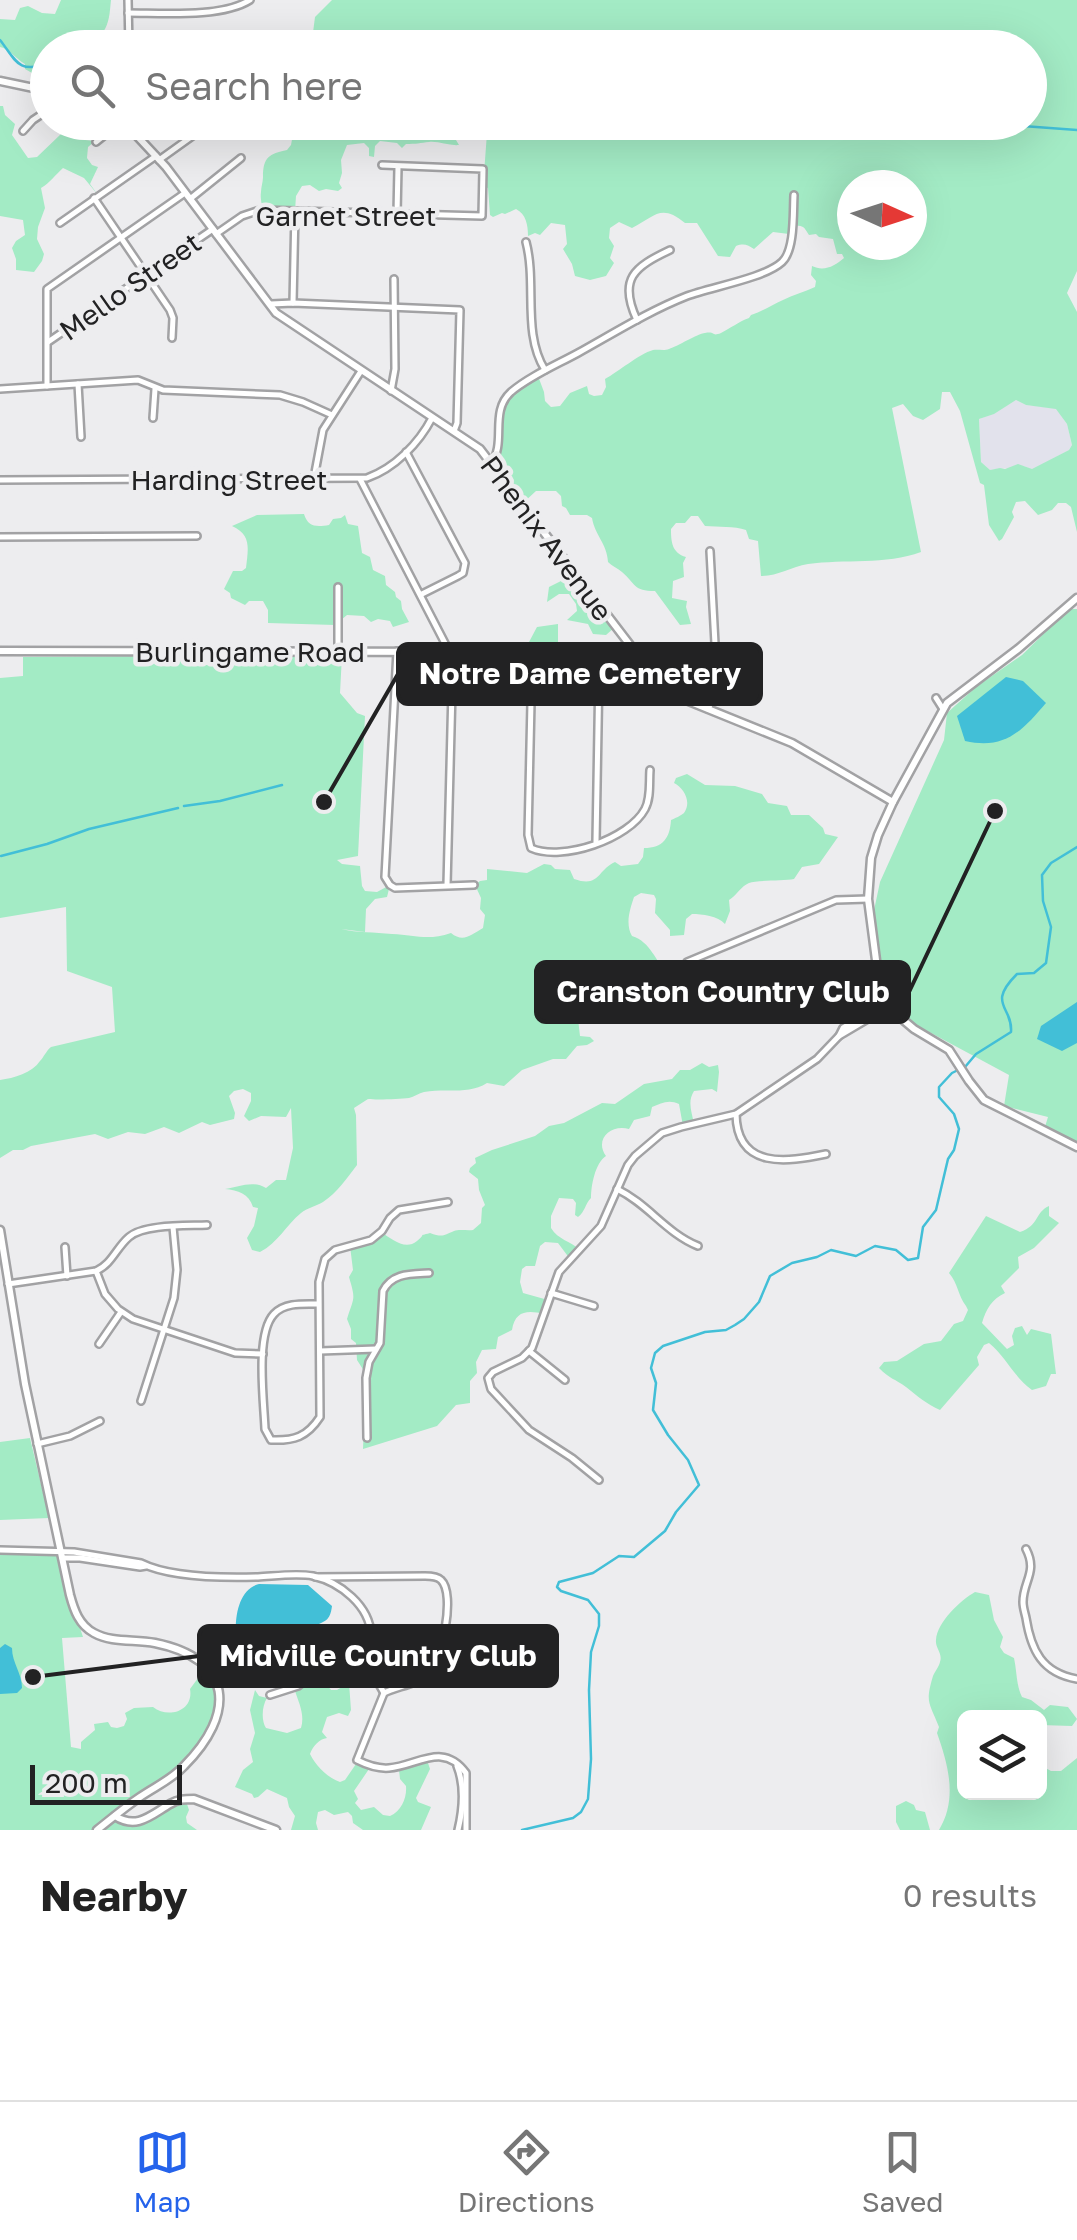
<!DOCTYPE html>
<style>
:root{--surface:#fff;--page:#f2f2f2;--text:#222;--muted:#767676;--line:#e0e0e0;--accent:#2563eb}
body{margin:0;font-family:"Golos Text",sans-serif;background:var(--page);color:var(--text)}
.controls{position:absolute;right:30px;bottom:30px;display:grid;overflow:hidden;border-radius:15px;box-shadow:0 10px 40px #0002}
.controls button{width:90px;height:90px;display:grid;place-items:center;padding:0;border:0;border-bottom:2px solid var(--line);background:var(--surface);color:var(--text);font:50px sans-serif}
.compass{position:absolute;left:837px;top:170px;width:90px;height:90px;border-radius:50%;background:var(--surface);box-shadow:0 10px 40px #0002;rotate:93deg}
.scale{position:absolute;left:30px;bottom:25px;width:152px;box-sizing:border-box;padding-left:10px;border:5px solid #222223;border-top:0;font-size:28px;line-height:35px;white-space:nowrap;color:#222223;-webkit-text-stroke:8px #ededef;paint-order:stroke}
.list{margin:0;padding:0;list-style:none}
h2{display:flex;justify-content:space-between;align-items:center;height:130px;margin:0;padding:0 40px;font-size:42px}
h2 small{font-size:32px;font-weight:400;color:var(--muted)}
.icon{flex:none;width:55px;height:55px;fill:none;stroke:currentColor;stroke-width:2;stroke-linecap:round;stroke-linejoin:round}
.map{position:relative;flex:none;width:1077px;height:1830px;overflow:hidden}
.search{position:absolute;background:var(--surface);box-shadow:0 10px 40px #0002;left:30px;right:30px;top:30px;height:110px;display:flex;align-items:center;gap:25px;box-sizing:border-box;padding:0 35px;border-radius:55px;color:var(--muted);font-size:38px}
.sheet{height:270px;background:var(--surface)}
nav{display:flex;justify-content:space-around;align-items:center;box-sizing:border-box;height:140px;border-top:2px solid var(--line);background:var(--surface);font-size:28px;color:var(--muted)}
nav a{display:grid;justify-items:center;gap:5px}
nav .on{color:var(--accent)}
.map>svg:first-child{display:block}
.built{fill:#e2e2ec}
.green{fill:#a3ebc5;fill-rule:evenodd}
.water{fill:#42bfd7}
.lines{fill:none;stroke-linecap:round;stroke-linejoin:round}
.stream{stroke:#42bfd7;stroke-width:2.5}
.street-casing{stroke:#a2a2a4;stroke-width:10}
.secondary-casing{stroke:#a2a2a4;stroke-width:11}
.street{stroke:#fff;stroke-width:5}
.secondary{stroke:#fff;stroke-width:6}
.labels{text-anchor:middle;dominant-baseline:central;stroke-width:9;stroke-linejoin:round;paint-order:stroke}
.street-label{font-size:28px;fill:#222223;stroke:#ededef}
.leader{fill:none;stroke:#222223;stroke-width:4}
.callout-dot{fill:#222223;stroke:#ededef;stroke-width:4}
.callout{fill:#222223;stroke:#222223;stroke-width:4}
.callout-label{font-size:30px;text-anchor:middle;font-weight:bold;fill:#fff}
</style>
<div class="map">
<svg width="1077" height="1830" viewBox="0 0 1077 1830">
<rect width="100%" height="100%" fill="#ededef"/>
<polygon class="built" points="1016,400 1026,405 1056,408 1067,424 1072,445 1069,450 1032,470 1024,466 990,470 981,462 979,419 994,413"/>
<g class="green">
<path d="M61 0H111C110 8 110 20 105 29 100 36 96 38 94 47L48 48 47 67 37 69 32 73 25 69V64C16 59 10 49 0 47V19L15 20 20 8 28 6 42 13 55 14Z"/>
<path d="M332 0H1077V271L1067 293 1077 312V532L1071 507 1066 503H1058L1052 510 1038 515 1025 501 1016 502 1012 512 1014 517 1002 539 999 541 989 525 984 485 980 483 960 411 950 392H942L940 409 923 420 913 416 903 404 892 408 921 552C886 565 844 559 808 564 791 567 778 576 761 576L758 541 749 539 746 530C734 526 719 527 705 526L698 516H691L685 523H676L671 529C671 542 672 553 686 557L683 563 684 577 673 581 672 598 687 601 686 607 691 624 680 625 655 591C633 591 636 584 622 572 617 568 612 566 608 562 607 543 595 536 592 518L587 515H570L566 508 562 506 561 496 556 491H536L523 503 492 465 497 456V418L514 389 538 376 544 392 545 401 551 407 560 406 570 393 587 386 589 394 594 396 602 395 606 387 605 379C618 372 639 354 653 350 658 349 664 351 669 349 678 346 697 334 705 333 716 331 711 337 721 333 731 328 738 322 749 318L751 315C763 311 772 305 783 300 793 295 804 292 815 287L816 281 811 275 812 266C824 272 835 266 844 258L842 254H837L833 239 819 237 816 234 809 235C805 229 804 225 796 226L789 234 773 232 754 249C748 245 744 243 736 246L730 257 718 256 697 223H685C661 203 655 216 632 228L619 222 610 228 609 238 614 246 610 258 614 263 606 276 590 280 575 276 572 264 563 249 567 244 565 225 551 223 540 235 535 233 528 236C528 225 526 214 516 209L505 214 502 213 493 217 490 215 488 188 483 187 487 133 485 123 1030 122V48H311L315 17ZM852 185H912V245H852ZM1016 400 1026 405 1056 409 1067 424 1072 445 1069 450 1032 469 1018 464 1005 469 1000 468 990 470 981 462 979 419 994 414Z"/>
<path d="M0 106H3L5 115 15 124 12 135 28 158 37 157 61 134 60 128 55 127 56 123H61L75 139 95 141 88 147 87 158 92 165 98 167 90 184 98 195 84 178 63 168C55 175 50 183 41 188L45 208 38 227 37 239 44 254 42 261 34 272 16 270V259L12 248 16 241 25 235 23 220 0 216Z"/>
<path d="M295 123H459L456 140 459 145C449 146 439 141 429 142 421 143 415 144 406 144L402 148 397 143 380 141 375 146 374 157 369 156V148L364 143 347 145 341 160 342 173 339 183 342 188 338 191 326 189 319 191 310 185 302 186 296 196 295 211 262 209C262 203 260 198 261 192 261 187 263 182 263 177 263 157 269 154 287 150L291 145Z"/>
<path d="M304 514C308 527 316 527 329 525L333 519 341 518 345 515 348 524 358 526 362 553 370 557 373 570 385 576 386 585 395 592 396 597 401 601 402 609 409 622 393 627 390 621 378 619 371 622 364 616 347 615 335 625 268 623V610L263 601H249L245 605 231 598 230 593 224 589 233 571H242L246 568C248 549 252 535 232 526L257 515Z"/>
<polygon points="573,570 615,627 606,635 593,634 588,624 567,620 577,611 576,604 569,594 559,594 547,602 549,587 567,578"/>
<polygon points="1069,609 1077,609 1077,1146 1044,1130 1048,1117 1004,1106 1009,1075 892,1012 875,948 873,915 880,882 944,740 947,713 976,687 1022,655"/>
<polygon points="558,624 558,652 556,661 529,658 529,642 537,627"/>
<path d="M342 655 340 693 357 713 365 716 358 856 337 860 342 864 360 866 362 886 365 891 377 892 390 885 387 897 375 899 366 909 365 932 341 929C358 933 374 932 392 934 415 935 428 941 451 933 463 943 471 935 483 928L485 915 480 909 481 898 475 885 480 881 487 880V869L527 873 544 864 551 865 555 869 570 870 574 879C600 888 597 870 615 862L621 866 638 864 643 857 644 848C663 848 670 838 671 820 674 819 682 815 684 813 692 802 684 788 674 783L676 778 687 774 705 785 735 786 762 794 768 803 787 806 791 815H809L823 828 825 834 838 837 819 864 802 867 794 879C784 881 757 880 749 883 741 886 737 895 729 900L730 911 725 924C718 916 702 914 692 914L686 919 684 935 670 936V930L655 913 656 899 654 895 641 893 634 897C630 909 625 924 632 936 651 942 655 961 668 974L646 994 618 987 595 1004H586L577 1010 580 1036 590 1037 594 1041 587 1045 577 1046 566 1059H553L522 1070 504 1086 487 1083C468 1095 446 1088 424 1092 419 1093 414 1097 409 1098 400 1099 377 1100 368 1099L354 1108 356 1115 357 1165C347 1178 337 1193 323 1202 316 1206 307 1208 301 1213 286 1225 278 1243 260 1252L252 1250 247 1238 254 1226 258 1208 253 1207C249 1194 238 1190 225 1189 238 1187 253 1180 266 1188L276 1180H286L293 1148 291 1108 286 1117 261 1116 249 1121 244 1116 251 1101V1093L243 1089 234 1091 229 1096 235 1113 234 1119 210 1125 202 1122 179 1133 164 1127 145 1134 128 1132 108 1139 95 1134 31 1146 23 1150H13L0 1158V1080C14 1078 32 1073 40 1061 44 1057 46 1051 51 1047L115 1032 112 987 67 971 66 907 0 918V678L23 676V657Z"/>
<path d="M702 1063 709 1067 718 1065 719 1072 717 1092 712 1089 694 1091C687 1102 692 1112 694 1124L683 1126 679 1104C669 1099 661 1103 652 1107L650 1116 634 1120 629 1129C611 1124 594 1139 606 1156 595 1163 591 1186 591 1198 585 1204 585 1212 578 1217L575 1215 576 1203 573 1199 559 1198 551 1216V1228C558 1240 571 1241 580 1250L570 1259 558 1243 545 1242 540 1246 535 1266H526L522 1269 520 1282 523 1293 548 1300 544 1314C527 1310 515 1311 512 1330L498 1337 496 1349 482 1350 476 1362 477 1373 470 1381V1403L456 1405 437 1426 363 1449 366 1374 357 1360 356 1343 351 1339V1329L347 1319C354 1296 356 1301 349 1277L353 1270 350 1246 372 1239 381 1232C392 1239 405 1251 417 1241 428 1232 416 1237 430 1233 443 1238 444 1235 454 1231 459 1229 468 1231 473 1230L481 1223 482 1208 485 1205 479 1190 478 1179 469 1172 470 1168 476 1163 475 1158 492 1150 535 1136 549 1126 564 1123 602 1103 615 1104 644 1084 672 1079 680 1070H690Z"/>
<path d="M1049 1206V1216L1059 1223 1034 1248 1018 1257 1019 1268 1001 1286 1005 1293C992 1299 986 1309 982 1323L1007 1349 1014 1345 1012 1336 1015 1328 1022 1326 1027 1335 1031 1329 1051 1334 1056 1374H1051L1046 1386 1032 1390C1014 1377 1006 1357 989 1343L984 1345 977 1357 979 1365 940 1410C927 1404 917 1396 906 1387 895 1379 890 1379 879 1368L884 1362 897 1361 924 1344 941 1341 954 1324 963 1321 968 1310 966 1306C958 1296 958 1283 949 1273L986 1216 1020 1232C1040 1225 1034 1213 1049 1206Z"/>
<polygon points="30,1438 49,1518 0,1520 0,1442"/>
<path d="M0 1554 54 1555 57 1557 69 1607 80 1628 83 1637 62 1638 71 1747 81 1749V1742L95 1730 94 1724 108 1722 111 1727 117 1728 124 1726 127 1719 125 1713 134 1708 153 1707C168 1719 194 1711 190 1689L207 1666C211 1672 217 1679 220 1686 225 1698 222 1713 217 1724 199 1771 154 1793 113 1818 137 1830 143 1823 163 1810 170 1805 178 1803 186 1801L189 1810 186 1817 187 1823 197 1830H0Z"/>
<path d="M975 1592 989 1595 994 1620 1003 1637 1000 1647 1004 1653 1014 1658C1017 1671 1016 1685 1022 1697L1031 1700 1044 1710 1050 1705 1068 1707 1077 1719 1072 1726 1040 1725V1718H964V1792H1040V1765L1051 1771H1061L1077 1758V1830H939C958 1799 948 1764 937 1733L939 1727C929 1702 925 1703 933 1676 935 1671 939 1667 940 1662 943 1653 935 1648 936 1640 937 1622 961 1600 975 1592Z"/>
<path d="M318 1674 331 1690H337L349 1683 351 1710 348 1716 339 1713 327 1717 322 1732 327 1738C319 1739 313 1746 310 1754 316 1766 328 1778 340 1782L345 1780 356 1764 369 1769 354 1791 358 1799 355 1803 361 1810 374 1807 383 1815 390 1816C402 1811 407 1797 406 1786L400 1779 399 1770 427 1760 430 1769 416 1798 418 1802 431 1807 421 1830H363L353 1823 352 1816 348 1812 334 1815 325 1810 318 1812 316 1823 318 1830H291L295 1816 289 1807 287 1798 267 1789 258 1797 254 1798 252 1794 235 1787 243 1770 253 1762 250 1749 255 1733 250 1710 255 1690 259 1696 267 1698C262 1706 261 1720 266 1728L287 1733 301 1728C305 1715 299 1703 295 1691Z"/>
<polygon points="906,1801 914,1805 916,1810 925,1812 930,1830 900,1830 896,1822 896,1806"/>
</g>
<g class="water">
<path d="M1006 677 1023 681 1046 703C1022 731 1005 750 965 741L957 716Z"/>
<polygon points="1077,1002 1077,1043 1062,1051 1037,1039 1041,1026"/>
<path d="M259 1584 308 1585 332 1606C330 1622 325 1620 314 1627 313 1631 313 1641 310 1644 302 1656 259 1672 246 1670 232 1651 229 1591 259 1584Z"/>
<path d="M5 1644 12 1648C12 1663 22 1673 22 1688L17 1693 0 1694V1648Z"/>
</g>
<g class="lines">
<g class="stream">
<path d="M0 40C15 59 18 75 48 63"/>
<polyline points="193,48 209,40 261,43 287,40 302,45 303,48"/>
<polyline points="672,122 695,125 708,131 730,133 758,122"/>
<polyline points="968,122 1077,130"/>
<polyline points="184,806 220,801 282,785"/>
<polyline points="1,856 47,844 89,829 178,808"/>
<path d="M965 1067 976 1054 1011 1032C1013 1006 986 1005 1017 974L1034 973 1046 963 1051 927 1043 901 1042 875 1051 863 1077 847"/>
<polyline points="522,1830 573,1818 581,1812 588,1799 591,1759 589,1690 591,1652 599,1626 599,1614 588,1600 561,1591 557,1587 559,1582 593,1573 619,1556 634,1557 665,1531 676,1512 699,1485 688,1460 668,1435 653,1410 656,1383 651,1368 655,1353 663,1346 705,1332 726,1330 735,1325 744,1319 759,1302 770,1276 792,1263 817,1257 831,1250 856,1256 875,1246 896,1250 908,1260 918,1258 923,1227 936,1210 948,1159 954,1150 959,1129 954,1114 939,1097 939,1087 952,1073 958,1070"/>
</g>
<g class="street-casing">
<g id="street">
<polyline points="128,0 129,48"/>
<path d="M128 13C162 13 222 18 250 0"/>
<polyline points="23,131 33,120 48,110"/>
<polyline points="96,142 121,122"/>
<polyline points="159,160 212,122"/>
<polyline points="94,198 170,310 173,318 172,338"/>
<polyline points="190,199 241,158"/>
<polyline points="397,214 398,167"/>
<polyline points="60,223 156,156"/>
<polyline points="216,234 242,216 260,210 482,216 483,169 382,165"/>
<path d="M526 242C537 284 522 333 545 370"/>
<polyline points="293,303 295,211"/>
<polyline points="271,304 293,303 460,310 457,423 454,431"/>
<path d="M637 320C618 279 634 267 670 250"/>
<polyline points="48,342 213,229"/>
<polyline points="78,384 81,437"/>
<polyline points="47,386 47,289 185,193"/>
<polyline points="0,389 138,380 163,390 280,395 303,402 332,415"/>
<polyline points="391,391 395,369 394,279"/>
<polyline points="153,418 155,389"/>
<polyline points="406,452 465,563 463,573 458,576 422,594"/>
<path d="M491 464C507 442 489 412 511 392 530 376 556 365 578 353 614 333 649 311 687 296 711 287 765 278 782 262 795 250 793 213 794 195"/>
<polyline points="314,478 323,430 361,371"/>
<polyline points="360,479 449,651"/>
<path d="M0 480 367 478C395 468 419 443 432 418"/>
<polyline points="0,537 197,536"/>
<polyline points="338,587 338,651"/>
<polyline points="397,651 385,877 390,885 395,888 474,885"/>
<path d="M532 658 528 835 531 848C562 862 629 839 645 809 651 798 649 783 650 770"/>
<polyline points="936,698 943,709"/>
<polyline points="708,709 716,692 717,681 710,551"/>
<polyline points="596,842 599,670"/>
<polyline points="447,885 453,651"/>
<polyline points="681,972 687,962 836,900 868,899"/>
<polyline points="886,1002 843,1028 839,1036 888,1007"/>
<path d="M736 1114C737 1170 787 1162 826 1154"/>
<path d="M617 1189C648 1204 666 1233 698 1246"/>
<polyline points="65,1247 67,1276"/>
<polyline points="96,1271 105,1294 118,1309 133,1319 235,1353 263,1354"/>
<path d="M8 1284 96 1271C112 1264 116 1248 129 1237 144 1224 187 1226 207 1225"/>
<polyline points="551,1293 594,1306"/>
<path d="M319 1304C304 1304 285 1302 274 1314 255 1334 264 1402 265 1429L271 1440C294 1441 307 1437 320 1417L319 1282 325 1259 335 1250 371 1240 382 1231 390 1218 399 1210 448 1202"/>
<polyline points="99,1344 121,1312"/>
<polyline points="320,1351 376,1349"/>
<polyline points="529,1351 565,1380"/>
<polyline points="141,1401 174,1298 177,1270 173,1227"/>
<path d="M367 1438 366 1378 369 1362 380 1343 383 1291C392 1273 410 1274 429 1273"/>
<polyline points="37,1444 70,1436 100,1421"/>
<polyline points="599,1480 572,1458 529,1430 491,1389 488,1378 493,1372 522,1358 532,1348 559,1272 601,1226 628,1165 635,1156 662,1133 681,1127 736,1114 817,1059 839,1036"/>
<path d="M1026 1549C1038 1572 1023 1581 1023 1602 1023 1608 1025 1613 1026 1618 1031 1650 1042 1673 1077 1679"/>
<path d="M0 1550 74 1552 141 1563C171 1578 224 1578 258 1577 276 1576 296 1573 313 1576 340 1582 370 1606 371 1635L364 1645 371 1670 384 1693"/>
<polyline points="62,1558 80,1558 140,1567 146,1566"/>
<path d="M315 1577 425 1576C430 1576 437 1576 441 1580 456 1594 442 1660 428 1673 417 1685 397 1686 384 1693L357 1760C367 1765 377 1769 389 1768 417 1766 443 1741 466 1773V1830"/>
<polyline points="429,1673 444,1680 449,1678 448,1671 436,1660"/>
<polyline points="270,1695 298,1686 337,1655 364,1645"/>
<path d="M457 1766C465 1786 463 1809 458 1830"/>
</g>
</g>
<g class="secondary-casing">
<g id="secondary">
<polyline points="0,81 48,91"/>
<polyline points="124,122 166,167 276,313 480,449 666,692 792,743 893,802"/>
<polyline points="1077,598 1018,649 947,703 893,802 878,835 871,858 868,899 879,983 888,1007 914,1029 949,1050 969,1081 984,1100 1077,1147"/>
<polyline points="0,651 475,652 537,658 594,668 664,691"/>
<path d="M0 1230 25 1384 70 1595C74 1610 79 1625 94 1633 112 1643 135 1639 155 1643 234 1659 236 1714 184 1766 171 1780 156 1786 140 1797 125 1807 111 1819 97 1830"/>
<path d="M115 1816C137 1830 151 1815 170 1804 178 1799 185 1799 194 1799L276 1830"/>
</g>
</g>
<use href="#street" class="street"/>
<use href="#secondary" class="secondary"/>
</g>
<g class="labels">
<g class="street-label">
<text x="346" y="215">Garnet Street</text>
<text transform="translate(130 286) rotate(-35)">Mello Street</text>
<text x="229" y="479">Harding Street</text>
<text transform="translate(547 538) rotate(53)">Phenix Avenue</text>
<text x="250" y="651">Burlingame Road</text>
</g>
</g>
<path class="leader" d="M324 802L398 674M995 811L909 992M33 1677L199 1656"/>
<g class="callout-dot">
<circle cx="324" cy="802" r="10"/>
<circle cx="995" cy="811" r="10"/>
<circle cx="33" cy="1677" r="10"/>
</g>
<g class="callout">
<rect x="398" y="644" width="363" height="60" rx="10"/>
<rect x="536" y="962" width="373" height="60" rx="10"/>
<rect x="199" y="1626" width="358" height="60" rx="10"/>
</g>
<g class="callout-label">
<text x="580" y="684">Notre Dame Cemetery</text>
<text x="723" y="1002">Cranston Country Club</text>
<text x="378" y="1666">Midville Country Club</text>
</g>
</svg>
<div class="controls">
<button><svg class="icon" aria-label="layers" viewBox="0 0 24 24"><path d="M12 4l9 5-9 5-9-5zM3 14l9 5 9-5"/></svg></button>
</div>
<svg class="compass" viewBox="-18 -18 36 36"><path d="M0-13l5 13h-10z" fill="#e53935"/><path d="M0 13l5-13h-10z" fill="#767676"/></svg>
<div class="scale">200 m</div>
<div class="search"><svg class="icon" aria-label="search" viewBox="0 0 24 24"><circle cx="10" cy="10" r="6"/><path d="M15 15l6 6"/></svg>Search here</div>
</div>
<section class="sheet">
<h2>Nearby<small>0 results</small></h2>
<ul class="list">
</ul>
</section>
<nav>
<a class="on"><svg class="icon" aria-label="map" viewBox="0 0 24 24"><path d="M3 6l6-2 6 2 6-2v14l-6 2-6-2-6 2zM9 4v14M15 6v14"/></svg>Map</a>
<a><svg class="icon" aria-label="directions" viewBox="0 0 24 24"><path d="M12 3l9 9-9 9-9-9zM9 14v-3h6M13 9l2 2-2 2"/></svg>Directions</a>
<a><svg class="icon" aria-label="saved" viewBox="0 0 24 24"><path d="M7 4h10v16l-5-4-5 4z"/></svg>Saved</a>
</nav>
